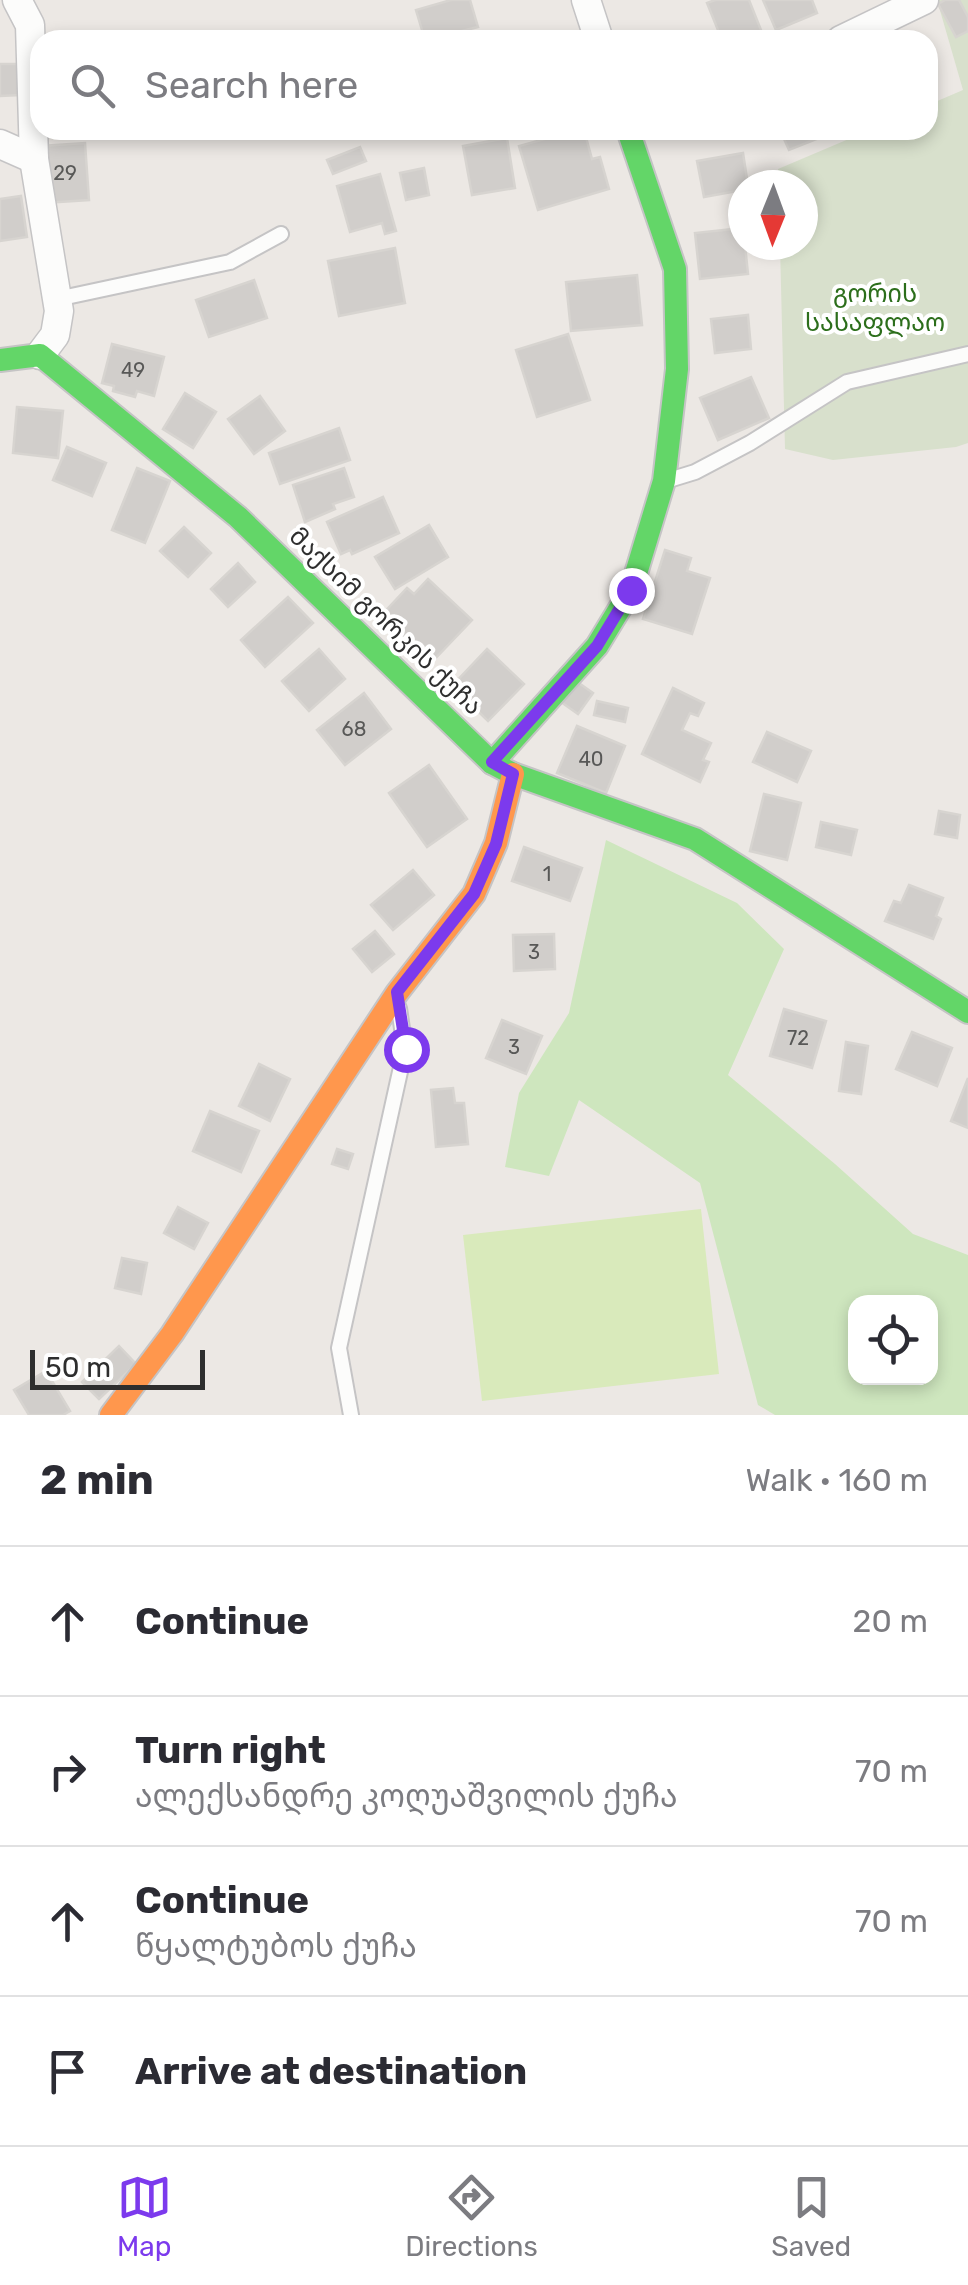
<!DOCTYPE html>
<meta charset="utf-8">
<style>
:root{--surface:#fff;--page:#f7f7f7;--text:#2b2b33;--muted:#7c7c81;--line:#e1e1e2;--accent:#7c3aed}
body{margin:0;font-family:Rubik,"Noto Sans Georgian",sans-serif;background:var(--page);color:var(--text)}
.controls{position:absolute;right:30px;bottom:30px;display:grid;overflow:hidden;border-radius:20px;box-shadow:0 5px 15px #0003}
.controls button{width:90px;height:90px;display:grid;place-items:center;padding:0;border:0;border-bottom:2px solid var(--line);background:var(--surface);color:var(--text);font:50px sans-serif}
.compass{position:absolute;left:728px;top:170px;width:90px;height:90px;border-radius:50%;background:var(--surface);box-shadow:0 5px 15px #0003;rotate:181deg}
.scale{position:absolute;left:30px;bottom:25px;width:175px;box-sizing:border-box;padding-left:10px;border:5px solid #2e2e2e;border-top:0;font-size:28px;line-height:35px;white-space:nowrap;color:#2e2e2e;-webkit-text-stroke:8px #fff;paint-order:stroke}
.stop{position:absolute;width:30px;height:30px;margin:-22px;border:8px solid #7c3aed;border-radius:50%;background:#fff}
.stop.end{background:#7c3aed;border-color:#fff;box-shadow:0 2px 10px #0008}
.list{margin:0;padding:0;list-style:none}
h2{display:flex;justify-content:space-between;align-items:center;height:130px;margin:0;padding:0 40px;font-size:42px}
h2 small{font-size:32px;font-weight:400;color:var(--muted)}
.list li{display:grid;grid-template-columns:65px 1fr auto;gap:30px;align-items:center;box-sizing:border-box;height:150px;padding:0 40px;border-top:2px solid var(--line)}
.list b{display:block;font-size:38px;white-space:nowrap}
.list p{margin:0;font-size:32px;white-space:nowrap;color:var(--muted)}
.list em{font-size:32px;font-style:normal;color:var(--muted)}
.icon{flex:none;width:55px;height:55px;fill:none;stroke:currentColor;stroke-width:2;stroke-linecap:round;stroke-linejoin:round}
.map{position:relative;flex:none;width:968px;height:1415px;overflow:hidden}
.search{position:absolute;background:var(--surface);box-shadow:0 5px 15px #0003;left:30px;right:30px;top:30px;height:110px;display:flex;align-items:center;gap:25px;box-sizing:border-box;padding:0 35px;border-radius:30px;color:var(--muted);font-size:38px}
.sheet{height:730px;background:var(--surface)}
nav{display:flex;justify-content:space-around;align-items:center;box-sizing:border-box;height:140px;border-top:2px solid var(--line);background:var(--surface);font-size:28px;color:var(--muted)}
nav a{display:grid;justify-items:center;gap:5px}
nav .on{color:var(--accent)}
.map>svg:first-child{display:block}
.green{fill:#cee6be;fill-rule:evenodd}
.cemetery{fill:#d8e0cc}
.pitch{fill:#d9eabb}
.building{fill:#d1cecb;stroke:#d7d4d0;stroke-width:2.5}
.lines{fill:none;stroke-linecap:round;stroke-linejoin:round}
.lane-casing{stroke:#c5c4c5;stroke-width:18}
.street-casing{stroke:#c5c4c5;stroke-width:31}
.fast-casing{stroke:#c5c4c5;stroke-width:26}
.slow-casing{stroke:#c5c4c5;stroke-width:26}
.lane{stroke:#fcfcfb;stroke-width:14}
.street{stroke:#fcfcfb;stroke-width:28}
.fast{stroke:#63d668;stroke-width:22}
.slow{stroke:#ff974d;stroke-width:22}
.route{stroke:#7c3aed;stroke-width:12}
.labels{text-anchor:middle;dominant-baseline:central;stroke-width:8;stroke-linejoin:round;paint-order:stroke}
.number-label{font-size:20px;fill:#585857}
.park-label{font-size:25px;fill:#2c6e1b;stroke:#fff}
.street-label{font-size:25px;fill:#2e2e2e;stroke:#fff}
</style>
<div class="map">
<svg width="968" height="1415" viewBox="0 0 968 1415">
<rect width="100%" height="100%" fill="#ece8e4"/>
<path class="green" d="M606 840 737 903 784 949 728 1075 835 1164 913 1234 968 1255V1415H775L758 1405 700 1183 579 1100 549 1176 505 1167 519 1093 569 1013ZM856 1302H930V1378H856Z"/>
<polygon class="cemetery" points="937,0 968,0 968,443 956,447 833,460 785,449 780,245 803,245 803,185 778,185 778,169 870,130 928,130 928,105 963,90"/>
<polygon class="pitch" points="701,1209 719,1374 482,1401 463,1235"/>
<g class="building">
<polygon points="451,0 470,0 478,27 425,40 416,10"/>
<polygon points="715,0 749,0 765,40 722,40 707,3"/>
<polygon points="763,0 812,0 817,13 776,30"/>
<polygon points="945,0 959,0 968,17 968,31 956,37 938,4"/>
<polygon points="0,64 19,64 20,95 0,96"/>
<polygon points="577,130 584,130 592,159 600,157 609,189 538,210 519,146"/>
<polygon points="780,130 833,130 834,132 789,150"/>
<polygon points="507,138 515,188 472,195 463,146"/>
<polygon points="85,143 89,200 45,203 41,146"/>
<polygon points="360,147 366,161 333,174 327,160"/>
<polygon points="743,153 748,185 743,185 743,190 704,197 697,161"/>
<polygon points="424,168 429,195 406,200 400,173"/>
<polygon points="380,174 396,231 385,234 382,223 350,232 337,186"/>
<polygon points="21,196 27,237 0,241 0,199"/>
<polygon points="743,228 743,245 745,245 748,274 700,279 695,233"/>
<polygon points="395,248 405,303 339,316 328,261"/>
<polygon points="637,275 642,325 571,331 566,282"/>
<polygon points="254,280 267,318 209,337 196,300"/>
<polygon points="748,315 751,349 715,353 711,319"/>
<polygon points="568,334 590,400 537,417 516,350"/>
<polygon points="112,344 164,357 154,396 137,391 135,397 113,391 114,386 102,383"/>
<polygon points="751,377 769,418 718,440 700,398"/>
<polygon points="185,393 216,412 193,448 163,429"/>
<polygon points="260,396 285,431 254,454 228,419"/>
<polygon points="17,407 63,411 58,458 13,453"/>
<polygon points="339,428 350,460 280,484 269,453"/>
<polygon points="67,447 106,463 92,496 53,480"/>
<polygon points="137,468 170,481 145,543 112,530"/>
<polygon points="344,468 354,497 333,504 335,509 305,522 293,485"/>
<polygon points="383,497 399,533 352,554 350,550 341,554 327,522"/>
<polygon points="429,525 448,557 395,589 375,557"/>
<polygon points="184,527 211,553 188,577 160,551"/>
<polygon points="665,550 691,558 687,571 710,578 692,634 643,619"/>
<polygon points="238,563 255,582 228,607 211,589"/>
<polygon points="428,579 472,620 429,665 378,619 407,588 414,594"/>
<polygon points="288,597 313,623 265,667 241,640"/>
<polygon points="319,649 345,679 309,711 282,681"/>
<polygon points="487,649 524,684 488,721 452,686"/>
<polygon points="576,681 593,693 578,714 561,702"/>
<polygon points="673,688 704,703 698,716 690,713 682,730 711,743 703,760 709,762 700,782 642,754"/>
<polygon points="364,693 391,729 345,765 317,730"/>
<polygon points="597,701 628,708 625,722 594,715"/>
<polygon points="577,726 625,746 606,793 557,773"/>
<polygon points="767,732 811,751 797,782 753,762"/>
<polygon points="429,765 467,819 427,847 389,793"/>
<polygon points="764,794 801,803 787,860 750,851"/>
<polygon points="939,811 960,815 957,838 935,834"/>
<polygon points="821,822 857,830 851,855 816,847"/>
<polygon points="524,847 582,868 570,901 512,881"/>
<polygon points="413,870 434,895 393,930 371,905"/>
<polygon points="909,885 943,898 936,916 941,919 933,939 885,921 894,901 901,903"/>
<polygon points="375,931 394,954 372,972 353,949"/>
<polygon points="554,934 555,969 514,971 513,935"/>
<polygon points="784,1009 826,1021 812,1068 770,1056"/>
<polygon points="502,1020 542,1036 526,1074 486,1058"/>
<polygon points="912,1032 952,1048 937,1086 896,1069"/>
<polygon points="846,1042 868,1046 861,1094 839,1091"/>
<polygon points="259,1064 290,1079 270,1121 239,1106"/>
<polygon points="968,1078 968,1128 951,1121"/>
<polygon points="453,1088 455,1103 464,1103 468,1144 436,1147 431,1090"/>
<polygon points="210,1111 259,1131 241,1172 193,1151"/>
<polygon points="337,1149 353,1154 348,1169 332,1164"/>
<polygon points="178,1207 208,1223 194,1249 164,1233"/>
<polygon points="122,1258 147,1263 141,1294 115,1288"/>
<polygon points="119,1346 136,1364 99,1399 82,1382"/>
<polygon points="46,1371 70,1411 63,1415 29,1415 14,1390"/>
</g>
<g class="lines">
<g class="lane-casing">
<g id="lane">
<polyline points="57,299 230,262 281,234"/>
<polyline points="669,480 695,472 750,443 847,382 968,354"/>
<polyline points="351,1415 339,1348 405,1049 399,1008"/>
</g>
</g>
<g class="street-casing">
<g id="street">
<polyline points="17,0 30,25 34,159 59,311 55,335 40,355"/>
<polyline points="586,0 599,40"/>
<polyline points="841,40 924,0"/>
<polyline points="0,144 34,159"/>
</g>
</g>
<g class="fast-casing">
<g id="fast">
<polyline points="0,360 40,355 238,517 492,763 513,774 695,839 968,1012"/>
<polyline points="492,763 597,646 631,590 664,481 677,369 675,269 628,130"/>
</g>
</g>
<g class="slow-casing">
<polyline id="slow" points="111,1415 172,1334 397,993 474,894 496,843 513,774"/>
</g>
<use href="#lane" class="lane"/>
<use href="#street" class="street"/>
<use href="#fast" class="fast"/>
<use href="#slow" class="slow"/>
</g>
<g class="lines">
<polyline class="route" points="406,1049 397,992 474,894 496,844 513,774 492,762 597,646 631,590"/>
</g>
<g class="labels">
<g class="number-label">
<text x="65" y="173">29</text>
<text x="133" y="370">49</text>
<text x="354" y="729">68</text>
<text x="591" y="759">40</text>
<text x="547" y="874">1</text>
<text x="534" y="952">3</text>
<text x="798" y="1038">72</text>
<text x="514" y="1047">3</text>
</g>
<g class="park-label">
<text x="875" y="293">გორის<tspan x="875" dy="29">სასაფლაო</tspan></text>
</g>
<g class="street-label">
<text transform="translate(386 621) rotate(44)">მაქსიმ გორკის ქუჩა</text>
</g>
</g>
</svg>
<div class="controls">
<button><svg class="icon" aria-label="locate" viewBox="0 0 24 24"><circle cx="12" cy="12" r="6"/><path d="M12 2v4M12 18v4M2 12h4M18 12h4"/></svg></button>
</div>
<svg class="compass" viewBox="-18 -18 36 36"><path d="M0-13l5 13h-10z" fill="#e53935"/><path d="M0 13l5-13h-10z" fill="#7c7c81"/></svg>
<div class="scale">50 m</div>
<div class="stop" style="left:406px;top:1049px"></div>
<div class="stop end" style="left:631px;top:590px"></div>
<div class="search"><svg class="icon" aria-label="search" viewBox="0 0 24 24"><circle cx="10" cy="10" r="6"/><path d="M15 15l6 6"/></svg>Search here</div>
</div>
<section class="sheet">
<h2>2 min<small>Walk · 160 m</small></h2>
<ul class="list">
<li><svg class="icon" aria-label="ahead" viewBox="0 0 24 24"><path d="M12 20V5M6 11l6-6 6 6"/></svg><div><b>Continue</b></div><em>20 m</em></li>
<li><svg class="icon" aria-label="right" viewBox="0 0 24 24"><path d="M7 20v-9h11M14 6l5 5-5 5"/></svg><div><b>Turn right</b><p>ალექსანდრე კოღუაშვილის ქუჩა</p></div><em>70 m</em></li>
<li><svg class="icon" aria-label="ahead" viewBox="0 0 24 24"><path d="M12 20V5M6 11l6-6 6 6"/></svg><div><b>Continue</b><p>წყალტუბოს ქუჩა</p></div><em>70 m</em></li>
<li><svg class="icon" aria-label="arrive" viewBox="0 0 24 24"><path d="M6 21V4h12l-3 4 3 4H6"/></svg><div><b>Arrive at destination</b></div></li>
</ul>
</section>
<nav>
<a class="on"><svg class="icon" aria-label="map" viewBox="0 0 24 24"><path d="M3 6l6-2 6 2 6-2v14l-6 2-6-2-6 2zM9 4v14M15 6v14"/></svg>Map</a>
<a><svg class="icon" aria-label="directions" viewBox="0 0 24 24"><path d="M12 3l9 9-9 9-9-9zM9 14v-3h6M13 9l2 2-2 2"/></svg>Directions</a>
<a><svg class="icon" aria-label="saved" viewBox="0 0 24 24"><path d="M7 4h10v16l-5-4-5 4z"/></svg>Saved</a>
</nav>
